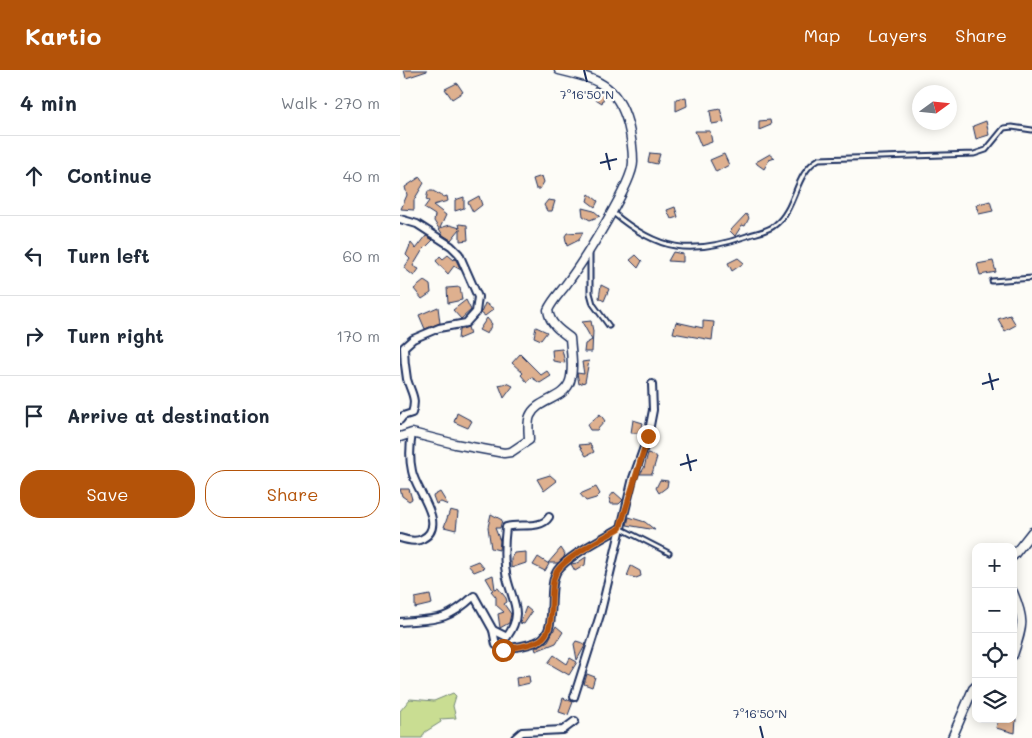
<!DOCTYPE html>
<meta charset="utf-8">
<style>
:root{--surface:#fff;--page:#f6f6f7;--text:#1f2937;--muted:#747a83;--line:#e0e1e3;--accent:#b45309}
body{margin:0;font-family:Mali,sans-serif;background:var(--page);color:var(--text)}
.controls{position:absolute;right:15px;bottom:15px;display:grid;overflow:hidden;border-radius:10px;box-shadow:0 2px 12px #0003}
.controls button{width:45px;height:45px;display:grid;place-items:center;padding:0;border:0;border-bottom:1px solid var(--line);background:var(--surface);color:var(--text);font:25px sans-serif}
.compass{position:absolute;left:512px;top:15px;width:45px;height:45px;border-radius:50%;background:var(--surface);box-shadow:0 2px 12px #0003;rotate:75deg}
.stop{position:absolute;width:15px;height:15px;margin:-11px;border:4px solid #b45309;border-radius:50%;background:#fff}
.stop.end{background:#b45309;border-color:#fff;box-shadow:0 1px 5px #0008}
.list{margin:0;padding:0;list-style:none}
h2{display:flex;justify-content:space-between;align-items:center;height:65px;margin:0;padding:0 20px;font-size:21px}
h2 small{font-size:16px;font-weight:400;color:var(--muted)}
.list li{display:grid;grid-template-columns:32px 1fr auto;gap:15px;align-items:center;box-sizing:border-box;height:80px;padding:0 20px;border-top:1px solid var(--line)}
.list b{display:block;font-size:19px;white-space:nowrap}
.list em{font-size:16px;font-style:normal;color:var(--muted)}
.actions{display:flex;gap:10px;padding:15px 20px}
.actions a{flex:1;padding:11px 0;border:1px solid var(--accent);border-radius:20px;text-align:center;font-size:18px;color:var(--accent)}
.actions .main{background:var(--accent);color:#fff}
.icon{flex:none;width:28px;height:28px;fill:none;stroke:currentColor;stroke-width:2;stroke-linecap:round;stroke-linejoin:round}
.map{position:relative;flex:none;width:632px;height:668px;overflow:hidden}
header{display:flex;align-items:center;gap:30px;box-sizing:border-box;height:70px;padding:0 25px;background:var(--accent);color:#fff}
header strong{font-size:24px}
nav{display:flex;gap:28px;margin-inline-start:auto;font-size:18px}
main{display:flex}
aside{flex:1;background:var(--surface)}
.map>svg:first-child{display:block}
.green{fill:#c9dd92;stroke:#728678}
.building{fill:#deb08f;stroke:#1b2f5e}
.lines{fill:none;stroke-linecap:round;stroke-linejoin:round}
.service-casing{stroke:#1b2f5e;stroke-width:7}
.minor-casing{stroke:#1b2f5e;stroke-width:10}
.tertiary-casing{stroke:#1b2f5e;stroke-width:11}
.service{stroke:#fdfcf7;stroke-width:3}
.minor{stroke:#fdfcf7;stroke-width:6}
.tertiary{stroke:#fdfcf7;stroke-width:8}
.route{stroke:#b45309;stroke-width:6}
.ticks{fill:none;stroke:#1b2f5e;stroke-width:2}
.ticks-label{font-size:12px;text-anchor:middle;fill:#1b2f5e;stroke:#fdfcf7;stroke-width:5;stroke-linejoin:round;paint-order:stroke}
</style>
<header>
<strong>Kartio</strong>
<nav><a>Map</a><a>Layers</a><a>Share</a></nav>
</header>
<main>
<aside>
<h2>4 min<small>Walk · 270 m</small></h2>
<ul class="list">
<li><svg class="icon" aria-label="ahead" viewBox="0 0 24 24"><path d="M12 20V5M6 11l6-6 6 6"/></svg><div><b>Continue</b></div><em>40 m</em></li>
<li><svg class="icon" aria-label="left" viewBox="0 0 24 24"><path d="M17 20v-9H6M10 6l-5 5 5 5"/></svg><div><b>Turn left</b></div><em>60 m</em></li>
<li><svg class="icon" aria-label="right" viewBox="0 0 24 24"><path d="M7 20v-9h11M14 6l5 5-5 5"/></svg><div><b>Turn right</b></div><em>170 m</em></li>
<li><svg class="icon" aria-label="arrive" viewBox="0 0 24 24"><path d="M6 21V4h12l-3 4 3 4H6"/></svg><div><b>Arrive at destination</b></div></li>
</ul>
<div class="actions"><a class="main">Save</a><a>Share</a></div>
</aside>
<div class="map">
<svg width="632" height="668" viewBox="0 0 632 668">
<rect width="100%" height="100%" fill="#fdfcf7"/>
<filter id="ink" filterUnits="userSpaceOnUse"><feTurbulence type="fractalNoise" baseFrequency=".02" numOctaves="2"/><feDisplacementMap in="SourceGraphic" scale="10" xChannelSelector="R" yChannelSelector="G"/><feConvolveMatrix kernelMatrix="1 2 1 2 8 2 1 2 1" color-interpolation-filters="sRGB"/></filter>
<g filter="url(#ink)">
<polygon class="green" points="53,623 56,626 53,636 56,648 40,649 41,652 25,662 22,668 0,668 0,641 10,629 34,631"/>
<g class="building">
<polygon points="4,0 27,0 27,1 6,8"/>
<polygon points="57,13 63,22 52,29 45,19"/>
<polygon points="195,17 205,24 202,33 191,26"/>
<polygon points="286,27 287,36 276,41 276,29"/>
<polygon points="320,39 324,52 312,54 310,41"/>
<polygon points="370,50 371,55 359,60 359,51"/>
<polygon points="586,51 589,65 576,69 573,56"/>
<polygon points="295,61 310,61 312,72 301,76"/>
<polygon points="250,83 260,84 257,94 248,92"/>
<polygon points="324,84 329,95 316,102 310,90"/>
<polygon points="370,84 375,88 369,90 364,99 357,94 356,92"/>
<polygon points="142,106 144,112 140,119 136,119 133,109"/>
<polygon points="20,107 24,113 14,130 14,140 1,139 7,125 5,117"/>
<polygon points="28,121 33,121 44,127 47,126 48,131 33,135 46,145 40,158 50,155 60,158 59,154 67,155 68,170 60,171 60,159 51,170 43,165 34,151 35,145 24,138 29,131 26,130"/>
<polygon points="189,124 198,131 195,137 187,131"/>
<polygon points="79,126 82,135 73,142 68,132"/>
<polygon points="64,127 64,138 55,141 55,130"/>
<polygon points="148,130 155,131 152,141 147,141 144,135"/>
<polygon points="590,131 593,141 579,144 576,135"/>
<polygon points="275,137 278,147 271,149 267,140"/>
<polygon points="182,138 194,141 200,146 190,150 183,146"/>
<polygon points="346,144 349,148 345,156 342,155 335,166 330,161"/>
<polygon points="183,162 179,170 167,176 165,166 167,163"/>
<polygon points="26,166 33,170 22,181 13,196 19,199 14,206 4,198 10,189 6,185 11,173 16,179"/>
<polygon points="273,182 283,184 283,192 268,191"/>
<polygon points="48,185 54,190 55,188 61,200 54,196 48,204 36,191 40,186 43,189"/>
<polygon points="236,185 242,191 238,198 230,190"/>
<polygon points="338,188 344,193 332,201 328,193"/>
<polygon points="593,191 596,202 580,205 577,194"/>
<polygon points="24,211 30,215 31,223 22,229 14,219"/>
<polygon points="201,215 209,219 204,231 199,228"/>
<polygon points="60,217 62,230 48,233 47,218"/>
<polygon points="66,230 71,240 61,249 53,240"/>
<polygon points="85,233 94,239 85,246 81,243"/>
<polygon points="38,237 40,253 25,259 19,245"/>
<polygon points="610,245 616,255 605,261 598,249"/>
<polygon points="87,248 92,254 87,264 79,260"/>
<polygon points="191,251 193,261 192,282 184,282 185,274 192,270 182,252"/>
<polygon points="303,251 314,252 312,270 273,263 276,252 303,258"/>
<polygon points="68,257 70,264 58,269 59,260"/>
<polygon points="136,257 147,262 141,270 134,267"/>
<polygon points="162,279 165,293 153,291 152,280"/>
<polygon points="120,284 141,305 147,301 151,306 140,313 131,307 127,312 121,305 123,303 112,293"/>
<polygon points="189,291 185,312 179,314 177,303 184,304 182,292"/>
<polygon points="107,313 113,316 104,328 99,315"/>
<polygon points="57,343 72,351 68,358 54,352"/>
<polygon points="200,344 205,351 197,360 190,360 187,355"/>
<polygon points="233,350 243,353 240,363 231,363"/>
<polygon points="190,374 194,382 186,386 179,375"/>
<polygon points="248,383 257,387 252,404 240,404 244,398"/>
<polygon points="150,405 157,411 144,421 137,409"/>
<polygon points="260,410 268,411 267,417 259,423 256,418"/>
<polygon points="196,417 200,424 196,428 186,431 180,424"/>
<polygon points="0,419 9,419 12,429 9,431 2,426"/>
<polygon points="40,422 48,435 41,432 36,434 33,426"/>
<polygon points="214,422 223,430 219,434 211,434 209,428"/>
<polygon points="50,440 58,442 56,460 44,457"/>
<polygon points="91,444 102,450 100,458 95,458 100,471 99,480 91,478 88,457"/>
<polygon points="229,447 245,452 255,460 227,455"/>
<polygon points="161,478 165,484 164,487 158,493 148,493"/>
<polygon points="126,482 126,493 111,498 111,488 114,483"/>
<polygon points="138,487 149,494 145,501 133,495"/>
<polygon points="186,487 185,495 175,501 171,494 177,493"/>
<polygon points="78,491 84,498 74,502 68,495"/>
<polygon points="231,496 240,501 241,506 236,508 227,506"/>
<polygon points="93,505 95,519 98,518 106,528 107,532 104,534 111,544 109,553 100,558 98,544 104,542 96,535 96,527 91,521 93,520 86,508"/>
<polygon points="30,525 32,534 15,538 15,528"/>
<polygon points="126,537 132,542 124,554 120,553"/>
<polygon points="156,556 163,562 156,573 136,581 135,578 148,571"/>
<polygon points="176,571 186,574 177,590 174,574"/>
<polygon points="154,585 167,594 170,588 177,592 169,605 148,593"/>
<polygon points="187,604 195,607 192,617 184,614"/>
<polygon points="129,606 130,613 117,616 116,608"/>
<polygon points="163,628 173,632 168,645 159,642"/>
<polygon points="598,649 616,649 615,663 596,658"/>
</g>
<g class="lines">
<g class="service-casing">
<g id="service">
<path d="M212 142C258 181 290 186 347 166 355 163 369 161 375 155 397 138 394 103 419 89L574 84 586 80 604 58 612 57 632 60"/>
<polyline points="190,181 190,223 193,234 209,256"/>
<polyline points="592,211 632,208"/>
<polyline points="220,458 269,483"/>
</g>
</g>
<g class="minor-casing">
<g id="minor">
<path d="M0 149 17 154 51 176 59 184 78 227 76 242 66 253 39 258 13 269 4 277C4 288 5 298 7 309 11 323 17 328 12 343L3 346 0 350"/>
<path d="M0 468C6 470 16 472 22 469 49 456 15 420 12 401 9 388 10 375 12 363"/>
<path d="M0 552C36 549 46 552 74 526L93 560 107 567C123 544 114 534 108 512 103 495 104 474 106 457 119 453 141 460 149 447"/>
<path d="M93 560 96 575 103 579C114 577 130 576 140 570 159 559 146 519 157 501 167 486 204 468 220 458"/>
<polyline points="174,627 200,545 233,408 248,366 253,340 252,314"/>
<polyline points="115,668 122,662 163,660 175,651"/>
</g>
</g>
<g class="tertiary-casing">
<g id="tertiary">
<path d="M0 367 12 363 55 374 104 383 111 382 129 370C129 363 127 353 130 346 137 329 164 330 170 311 174 298 171 282 170 268 159 260 150 254 148 240 153 229 163 220 170 209 184 190 233 113 233 92 233 80 231 66 228 54 217 14 197 9 159 0"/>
<polyline points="613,486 632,462"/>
<path d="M613 522C625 551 623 555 613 585"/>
<polyline points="552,668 573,619 576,616"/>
</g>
</g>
<use href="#service" class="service"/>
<use href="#minor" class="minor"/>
<use href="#tertiary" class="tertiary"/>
</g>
</g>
<g class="lines" filter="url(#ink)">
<path class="route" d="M103 580C114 577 130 576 140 570 159 559 146 519 157 501 167 486 204 468 220 458L248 366"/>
</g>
<path class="ticks" d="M184 0 187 12M206 83 210 100M200 93 217 89M589 303 593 320M582 314 599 309M287 384 291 401M280 395 297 390M360 656 363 668"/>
<g class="ticks-label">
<text x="187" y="29">7°16'50"N</text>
<text x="360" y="648">7°16'50"N</text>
</g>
</svg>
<div class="controls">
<button>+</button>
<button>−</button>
<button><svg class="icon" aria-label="locate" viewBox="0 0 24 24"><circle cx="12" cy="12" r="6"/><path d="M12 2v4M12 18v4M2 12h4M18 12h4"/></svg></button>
<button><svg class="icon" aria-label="layers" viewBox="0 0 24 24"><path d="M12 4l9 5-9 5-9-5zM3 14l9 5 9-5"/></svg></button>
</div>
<svg class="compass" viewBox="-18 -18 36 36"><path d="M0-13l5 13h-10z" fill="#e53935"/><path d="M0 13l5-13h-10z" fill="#747a83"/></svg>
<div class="stop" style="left:103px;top:580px"></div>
<div class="stop end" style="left:248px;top:366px"></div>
</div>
</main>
